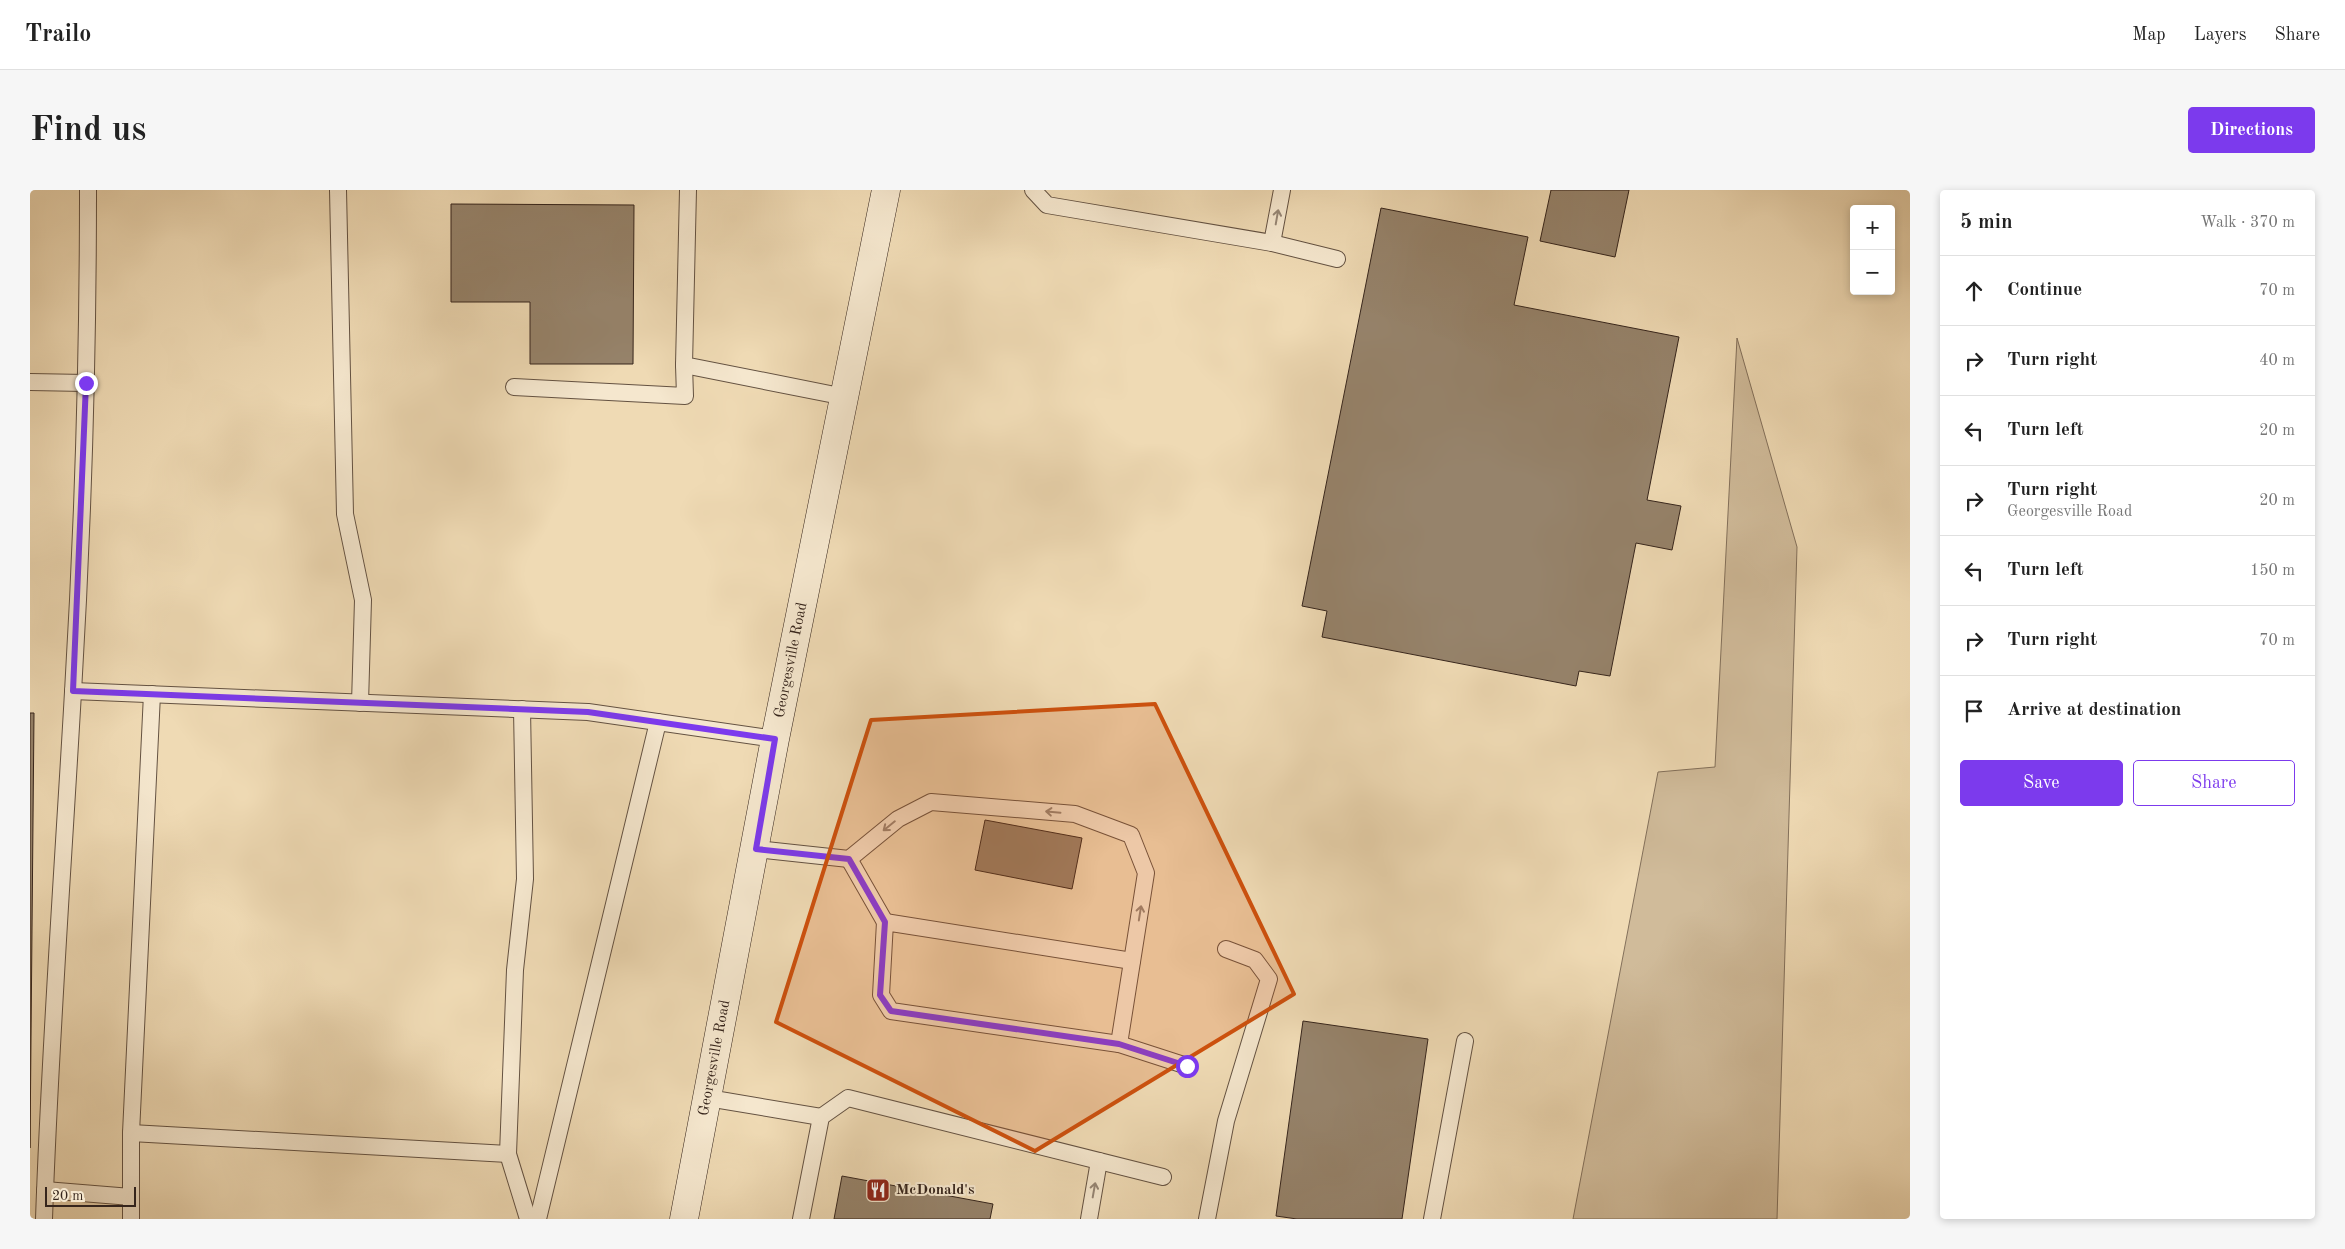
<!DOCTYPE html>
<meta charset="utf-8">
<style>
:root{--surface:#fff;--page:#f6f6f6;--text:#222;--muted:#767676;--line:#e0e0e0;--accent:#7c3aed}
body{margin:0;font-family:"Old Standard TT",serif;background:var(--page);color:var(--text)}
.controls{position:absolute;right:15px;top:15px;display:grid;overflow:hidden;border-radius:5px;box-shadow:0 2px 8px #0003}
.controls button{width:45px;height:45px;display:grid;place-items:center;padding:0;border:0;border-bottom:1px solid var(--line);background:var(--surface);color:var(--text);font:25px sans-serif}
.scale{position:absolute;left:15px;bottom:12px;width:91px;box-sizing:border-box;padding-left:5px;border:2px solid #36251c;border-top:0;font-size:14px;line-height:18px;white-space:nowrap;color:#36251c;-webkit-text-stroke:4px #f5e7ce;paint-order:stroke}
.stop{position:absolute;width:15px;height:15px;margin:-11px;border:4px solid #7c3aed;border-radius:50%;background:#fff}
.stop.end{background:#7c3aed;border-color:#fff;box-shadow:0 1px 5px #0008}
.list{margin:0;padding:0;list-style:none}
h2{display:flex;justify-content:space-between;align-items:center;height:65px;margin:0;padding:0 20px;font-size:21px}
h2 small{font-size:16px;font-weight:400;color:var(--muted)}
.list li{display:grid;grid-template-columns:32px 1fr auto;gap:15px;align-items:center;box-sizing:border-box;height:70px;padding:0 20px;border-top:1px solid var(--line)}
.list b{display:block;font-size:19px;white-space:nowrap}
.list p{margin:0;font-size:16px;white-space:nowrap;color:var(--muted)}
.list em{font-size:16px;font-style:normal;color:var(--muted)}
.actions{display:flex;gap:10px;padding:15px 20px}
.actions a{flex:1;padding:11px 0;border:1px solid var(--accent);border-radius:5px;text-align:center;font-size:18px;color:var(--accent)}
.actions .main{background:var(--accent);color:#fff}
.icon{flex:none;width:28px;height:28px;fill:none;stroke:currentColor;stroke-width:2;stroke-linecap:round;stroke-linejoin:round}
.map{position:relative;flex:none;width:1880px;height:1029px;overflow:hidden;border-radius:5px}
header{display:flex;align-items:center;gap:30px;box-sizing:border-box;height:70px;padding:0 25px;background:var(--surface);border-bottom:1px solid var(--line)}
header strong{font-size:24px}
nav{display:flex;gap:28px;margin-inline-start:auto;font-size:18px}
.intro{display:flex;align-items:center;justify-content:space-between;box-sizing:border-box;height:120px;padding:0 30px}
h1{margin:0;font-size:35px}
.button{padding:12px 22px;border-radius:5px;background:var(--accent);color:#fff;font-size:18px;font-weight:700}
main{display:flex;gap:30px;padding:0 30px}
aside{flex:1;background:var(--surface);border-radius:5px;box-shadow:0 2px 8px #0003}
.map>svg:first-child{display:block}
.green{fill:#d0bb9a;stroke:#83705b}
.building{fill:#96836b;stroke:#36251c}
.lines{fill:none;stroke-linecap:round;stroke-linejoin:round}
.service-casing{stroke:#645242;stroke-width:18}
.secondary-casing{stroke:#36251c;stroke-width:29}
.service{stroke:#f5e7ce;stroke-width:16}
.secondary{stroke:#f5e7ce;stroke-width:28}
.oneway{stroke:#968675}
.route{stroke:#7c3aed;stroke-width:6}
.marked{fill:#cd510e;fill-opacity:0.2;stroke:#cd510e;stroke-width:4;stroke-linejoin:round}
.labels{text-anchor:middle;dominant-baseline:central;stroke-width:4;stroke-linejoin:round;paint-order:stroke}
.street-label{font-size:15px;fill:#36251c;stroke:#f5e7ce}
.poi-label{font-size:15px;font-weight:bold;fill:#36251c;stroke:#f5e7ce;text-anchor:start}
</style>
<header>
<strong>Trailo</strong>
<nav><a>Map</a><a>Layers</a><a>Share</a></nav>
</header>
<div class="intro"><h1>Find us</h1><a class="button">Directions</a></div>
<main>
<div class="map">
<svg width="1880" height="1029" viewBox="0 0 1880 1029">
<rect width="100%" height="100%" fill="#efdab4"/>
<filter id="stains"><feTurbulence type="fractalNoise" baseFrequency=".004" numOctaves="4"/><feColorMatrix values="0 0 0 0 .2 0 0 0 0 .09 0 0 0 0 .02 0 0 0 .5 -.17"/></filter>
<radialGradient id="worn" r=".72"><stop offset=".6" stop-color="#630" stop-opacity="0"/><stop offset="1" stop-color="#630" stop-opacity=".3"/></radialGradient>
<polygon class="green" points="1707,148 1767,357 1747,1029 1543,1029 1628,582 1685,577"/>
<g class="building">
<polygon points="1521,0 1599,0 1585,67 1510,51"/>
<polygon points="421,14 604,15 603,174 500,174 500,112 421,112"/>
<polygon points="1351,18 1498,47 1484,115 1649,147 1617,310 1651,316 1642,360 1606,353 1580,486 1549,481 1546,496 1292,447 1297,421 1272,416"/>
<polygon points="0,523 4,523 0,958"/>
<polygon points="955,630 1052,648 1042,699 945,680"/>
<polygon points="1273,831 1398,849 1372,1029 1267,1029 1246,1026"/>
<polygon points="812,986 963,1014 960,1029 804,1029"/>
</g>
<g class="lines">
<g class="service-casing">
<g id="service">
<polyline points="308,0 315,324 333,410 330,513"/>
<polyline points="658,0 654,175 815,207"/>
<polyline points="1003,0 1017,15 1242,53 1307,69"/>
<polyline points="1242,53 1252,0"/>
<polyline points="0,192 56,193"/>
<polyline points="484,197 655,206 654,175"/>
<polyline points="43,501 558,522 745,549"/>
<polyline points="492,519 495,689 485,780 478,964 498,1029"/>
<polyline points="726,659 819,669 868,629 901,612 1045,624 1101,645 1116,683 1089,854 1157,876"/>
<polyline points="819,669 855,732"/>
<polyline points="1089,854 861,821 851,805 855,732 1102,771"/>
<polyline points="678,908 791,927"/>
<polyline points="101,943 478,964"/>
<polyline points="15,1000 101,1007"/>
<path d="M14 1029C20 853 33 678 43 502 53 335 58 167 58 0"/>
<polyline points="101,1029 101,943 122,504"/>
<polyline points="508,1029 628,532"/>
<polyline points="771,1029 791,927 818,908 1133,987"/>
<polyline points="1059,1029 1069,971"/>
<polyline points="1177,1029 1196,931 1239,789 1225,770 1196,759"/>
<polyline points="1402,1029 1435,851"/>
</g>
</g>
<g class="secondary-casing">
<g id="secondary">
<path id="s1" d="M654 1029 745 549 856 0"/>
</g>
</g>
<use href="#service" class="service"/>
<use href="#secondary" class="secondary"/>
</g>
<defs><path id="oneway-shaft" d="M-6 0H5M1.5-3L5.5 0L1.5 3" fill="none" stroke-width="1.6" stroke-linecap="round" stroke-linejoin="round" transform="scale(1.25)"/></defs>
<g class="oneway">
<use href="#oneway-shaft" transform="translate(1247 27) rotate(-80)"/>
<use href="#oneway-shaft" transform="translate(1023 622) rotate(-175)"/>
<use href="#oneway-shaft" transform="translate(859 636) rotate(141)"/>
<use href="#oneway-shaft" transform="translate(1110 723) rotate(-81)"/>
<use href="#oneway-shaft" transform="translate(1064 1000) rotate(-80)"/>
</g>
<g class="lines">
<polyline class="route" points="56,193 43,501 558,522 745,549 726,659 819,669 855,732 850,805 861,821 1089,854 1157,876"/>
</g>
<path class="marked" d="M1125 514 1264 804 1005 961 746 832 841 530Z"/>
<defs>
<g id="restaurant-square" transform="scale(1.25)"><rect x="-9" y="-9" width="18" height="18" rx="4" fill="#8f2418" stroke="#f5e7ce"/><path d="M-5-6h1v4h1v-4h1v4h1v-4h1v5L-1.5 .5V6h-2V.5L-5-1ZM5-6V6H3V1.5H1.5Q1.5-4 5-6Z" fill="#fff"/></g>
</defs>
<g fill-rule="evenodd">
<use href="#restaurant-square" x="848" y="1000"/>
</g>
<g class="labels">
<g class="street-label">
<text stroke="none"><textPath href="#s1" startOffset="569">Georgesville Road</textPath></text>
<text stroke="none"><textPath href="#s1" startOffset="164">Georgesville Road</textPath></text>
</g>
<g class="poi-label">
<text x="866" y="1000">McDonald's</text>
</g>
</g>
<rect width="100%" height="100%" filter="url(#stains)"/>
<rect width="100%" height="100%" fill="url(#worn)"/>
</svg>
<div class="controls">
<button>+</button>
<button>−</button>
</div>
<div class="scale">20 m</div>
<div class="stop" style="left:1157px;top:876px"></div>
<div class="stop end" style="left:56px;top:193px"></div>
</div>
<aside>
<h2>5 min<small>Walk · 370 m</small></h2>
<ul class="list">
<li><svg class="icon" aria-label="ahead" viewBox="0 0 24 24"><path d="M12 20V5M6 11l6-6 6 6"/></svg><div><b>Continue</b></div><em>70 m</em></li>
<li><svg class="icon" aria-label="right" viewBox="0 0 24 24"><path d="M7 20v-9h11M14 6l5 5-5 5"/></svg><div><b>Turn right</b></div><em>40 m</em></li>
<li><svg class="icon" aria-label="left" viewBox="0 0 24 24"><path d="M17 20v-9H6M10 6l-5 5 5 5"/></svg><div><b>Turn left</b></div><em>20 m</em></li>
<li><svg class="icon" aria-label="right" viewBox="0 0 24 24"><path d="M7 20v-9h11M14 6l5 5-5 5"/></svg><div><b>Turn right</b><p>Georgesville Road</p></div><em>20 m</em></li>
<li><svg class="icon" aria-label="left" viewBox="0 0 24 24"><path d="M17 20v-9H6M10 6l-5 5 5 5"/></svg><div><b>Turn left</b></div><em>150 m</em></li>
<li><svg class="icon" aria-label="right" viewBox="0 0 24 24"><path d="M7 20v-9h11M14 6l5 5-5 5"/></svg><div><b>Turn right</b></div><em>70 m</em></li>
<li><svg class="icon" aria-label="arrive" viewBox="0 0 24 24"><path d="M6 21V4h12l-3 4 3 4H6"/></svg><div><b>Arrive at destination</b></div></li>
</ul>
<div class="actions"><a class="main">Save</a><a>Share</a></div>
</aside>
</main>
